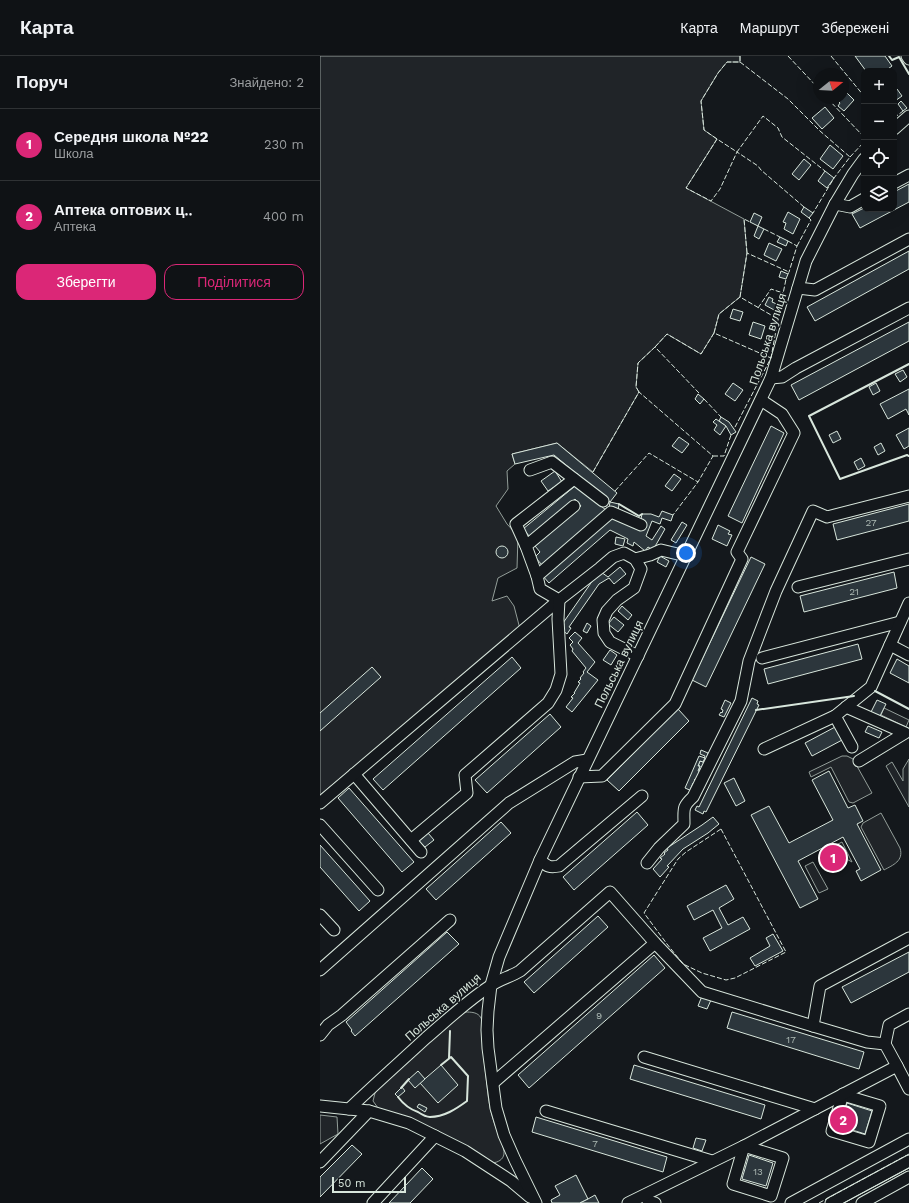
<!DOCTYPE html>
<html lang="uk">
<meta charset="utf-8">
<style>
:root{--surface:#0f1215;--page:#181b1e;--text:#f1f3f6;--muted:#9b9ea0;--line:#2f3234;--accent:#db2777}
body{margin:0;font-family:"Work Sans",sans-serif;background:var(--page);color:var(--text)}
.controls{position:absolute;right:12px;top:12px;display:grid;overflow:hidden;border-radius:8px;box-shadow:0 4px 16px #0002}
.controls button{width:36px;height:36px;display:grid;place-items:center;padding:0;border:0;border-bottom:1px solid var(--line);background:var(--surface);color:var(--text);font:20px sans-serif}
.compass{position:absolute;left:493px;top:12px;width:36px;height:36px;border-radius:50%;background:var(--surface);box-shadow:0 4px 16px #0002;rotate:72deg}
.scale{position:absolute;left:12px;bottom:10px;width:74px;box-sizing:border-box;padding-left:4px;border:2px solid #d8e6dc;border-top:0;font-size:11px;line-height:14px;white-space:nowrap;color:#d8e6dc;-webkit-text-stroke:3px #14181c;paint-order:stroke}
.you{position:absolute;left:366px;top:497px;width:14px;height:14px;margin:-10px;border:3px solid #fff;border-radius:50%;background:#1a73e8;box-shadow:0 0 0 6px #1a73e833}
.badge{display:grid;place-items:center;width:26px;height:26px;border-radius:50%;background:var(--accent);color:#fff;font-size:13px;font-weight:700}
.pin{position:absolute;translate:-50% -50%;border:2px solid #fff;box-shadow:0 1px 4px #0006}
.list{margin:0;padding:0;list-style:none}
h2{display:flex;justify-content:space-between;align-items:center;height:52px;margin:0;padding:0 16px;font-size:17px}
h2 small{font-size:13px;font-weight:400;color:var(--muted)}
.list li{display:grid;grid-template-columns:26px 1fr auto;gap:12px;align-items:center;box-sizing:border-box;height:72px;padding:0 16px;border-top:1px solid var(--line)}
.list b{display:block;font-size:15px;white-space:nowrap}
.list p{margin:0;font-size:13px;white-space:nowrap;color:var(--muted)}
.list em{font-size:13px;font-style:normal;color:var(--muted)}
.actions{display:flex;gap:8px;padding:12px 16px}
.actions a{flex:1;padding:9px 0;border:1px solid var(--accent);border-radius:12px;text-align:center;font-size:14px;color:var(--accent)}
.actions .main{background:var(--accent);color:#fff}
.icon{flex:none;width:22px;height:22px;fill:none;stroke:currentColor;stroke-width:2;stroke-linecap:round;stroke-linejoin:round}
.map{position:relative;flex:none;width:589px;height:1147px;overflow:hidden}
header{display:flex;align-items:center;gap:24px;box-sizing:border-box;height:56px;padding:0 20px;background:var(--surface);border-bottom:1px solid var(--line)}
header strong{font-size:19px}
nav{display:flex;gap:22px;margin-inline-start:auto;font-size:14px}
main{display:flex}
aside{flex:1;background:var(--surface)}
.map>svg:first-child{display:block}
.green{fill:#202428;stroke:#939e99}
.building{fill:#2c363c;stroke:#d8e6dc}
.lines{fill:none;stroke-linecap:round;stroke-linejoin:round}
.minor-casing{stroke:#d8e6dc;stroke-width:13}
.minor{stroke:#14181c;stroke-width:11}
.tram{stroke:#d8e6dc;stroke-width:1}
.fence{stroke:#d8e6dc;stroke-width:1;stroke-dasharray:5 2;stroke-linecap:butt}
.wall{stroke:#d8e6dc;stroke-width:2}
.labels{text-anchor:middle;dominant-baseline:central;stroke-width:3;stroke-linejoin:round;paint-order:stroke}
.number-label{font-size:10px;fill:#adbab4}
.street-label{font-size:12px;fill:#d8e6dc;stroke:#14181c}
</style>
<header>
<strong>Карта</strong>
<nav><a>Карта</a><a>Маршрут</a><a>Збережені</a></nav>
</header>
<main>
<aside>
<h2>Поруч<small>Знайдено: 2</small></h2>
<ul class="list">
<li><span class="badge">1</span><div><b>Середня школа №22</b><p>Школа</p></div><em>230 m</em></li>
<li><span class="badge">2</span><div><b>Аптека оптових ц‥</b><p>Аптека</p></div><em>400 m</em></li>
</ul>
<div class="actions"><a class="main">Зберегти</a><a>Поділитися</a></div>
</aside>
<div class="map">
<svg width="589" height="1147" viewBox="0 0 589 1147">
<rect width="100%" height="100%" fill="#14181c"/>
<g class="green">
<polygon points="0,0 420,0 420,6 407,6 398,17 381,45 384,74 397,83 366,132 424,163 427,197 420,241 399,258 394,277 381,298 347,278 335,291 318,307 316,331 319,336 273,416 237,387 192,398 195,408 187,415 188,433 176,450 187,468 198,480 197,512 178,522 172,545 187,540 194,550 200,573 0,739"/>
<polygon points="564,652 589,664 586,671 561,659"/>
<polygon points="522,700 527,700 533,703 552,737 533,747 529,746 511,711 491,721 489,716"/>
<polygon points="589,703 589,751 566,710 572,706 583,725 583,713"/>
<path d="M561 757 580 792C584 805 573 809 564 814L541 771 543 767Z"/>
<polygon points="522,786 532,806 508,793"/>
<polygon points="493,806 508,833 499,837 485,810"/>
<path d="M145 956C151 956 158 956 161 962 164 966 162 975 162 980 163 1000 166 1019 168 1039 169 1048 171 1057 174 1066 176 1073 185 1092 184 1098 183 1104 178 1106 173 1107L116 1074 84 1061 58 1052 53 1045 55 1037 61 1029 137 961Z"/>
<polygon points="0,1059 17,1061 18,1078 0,1088"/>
</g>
<g class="building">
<polygon points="535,0 565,0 572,10 565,15 546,15"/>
<polygon points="577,33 582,40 575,45 574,43 574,35"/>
<polygon points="525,35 534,44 524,55 518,50 520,47 517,44 518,42 523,42 523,37"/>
<polygon points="581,45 587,52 583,55 578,48"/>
<polygon points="505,51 514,62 502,73 492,62"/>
<polygon points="510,89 523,100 513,113 500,103"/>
<polygon points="484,103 491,109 479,124 472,118"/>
<polygon points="505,115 514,122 507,132 498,125"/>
<polygon points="589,128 589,146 540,172 532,158 544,152 544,153 574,153 574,136"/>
<polygon points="484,151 493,157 489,162 481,156"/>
<polygon points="468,156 480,163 473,178 464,173 466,167 463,166"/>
<polygon points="434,157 442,161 438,170 430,166"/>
<polygon points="438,170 444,173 439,183 434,180"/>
<polygon points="460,181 468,185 466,190 457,186"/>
<polygon points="449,187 462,193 456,205 444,199"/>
<polygon points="589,195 589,213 495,265 487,251"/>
<polygon points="461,215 468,218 466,223 459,221"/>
<polygon points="449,241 453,243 452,246 459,249 456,255 445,249"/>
<polygon points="413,253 423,256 420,265 410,262"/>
<polygon points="433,266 445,270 441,283 429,279"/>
<polygon points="589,266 589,285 479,344 471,329"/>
<polygon points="583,314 587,321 580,326 575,318"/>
<polygon points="413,327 423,334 415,345 405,338"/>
<polygon points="556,327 560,335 553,339 549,331"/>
<polygon points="589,333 589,359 586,353 568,363 560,348"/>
<polygon points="378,338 384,343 380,348 375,343"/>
<polygon points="401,361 409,366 416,376 411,379 406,370 399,365"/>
<polygon points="396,363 406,370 400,379 394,374 397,369 393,366"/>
<polygon points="451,370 464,377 422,467 408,460"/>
<polygon points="589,372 589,390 584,393 576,379"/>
<polygon points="517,375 521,383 513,387 509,379"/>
<polygon points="359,381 369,388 362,397 352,390"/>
<polygon points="237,387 297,437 290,446 234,399 195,408 192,398"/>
<polygon points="561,387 565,395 558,399 554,391"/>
<polygon points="541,402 545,410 538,414 534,406"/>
<polygon points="235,415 242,426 228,435 221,425"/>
<polygon points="354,418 361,423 352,435 345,430"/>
<polygon points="255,430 286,454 222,509 215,501 220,496 215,490 261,450 255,443 211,482 203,473"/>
<polygon points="290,446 299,448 298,455 289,452"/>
<polygon points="589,448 589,465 517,484 513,468"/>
<polygon points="342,455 353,459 351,465 342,462 340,468 332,465 326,480 332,484 341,470 345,473 333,494 328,491 325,495 314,486 313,490 307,487 308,483 290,474 229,527 222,519 291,459 320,474 324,464 321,463 322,458 331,458 339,461"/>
<polygon points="362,466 367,469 356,487 351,484"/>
<polygon points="398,469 410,475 408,478 412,479 407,490 392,483"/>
<polygon points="296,481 305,483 303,490 295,488"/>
<circle cx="182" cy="496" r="6"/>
<polygon points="340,500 349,505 346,511 337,506"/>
<polygon points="431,501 445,508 386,631 372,624"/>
<polygon points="300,511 306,518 294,528 289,522 279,528 249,571 251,572 247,578 241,573 244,568 243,567 273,524 281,516 288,521"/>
<polygon points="574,516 577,532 484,556 480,540"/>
<polygon points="302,550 312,559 308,564 298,555"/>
<polygon points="294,561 304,569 298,576 288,568"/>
<polygon points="267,567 271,570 267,577 263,575"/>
<polygon points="255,576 262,582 258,587 275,606 267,616 278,624 252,656 246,651 253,642 251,641 255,637 254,637 260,627 258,626 261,623 260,622 264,617 263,616 266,612 252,595 253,593 250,589 253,586 249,582"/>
<polygon points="538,588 542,603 448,628 444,613"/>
<polygon points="290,594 297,599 291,609 283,604"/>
<polygon points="192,601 201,612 63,734 53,723"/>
<polygon points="577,603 589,610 589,627 570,617"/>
<polygon points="52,611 61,621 0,675 0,657"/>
<polygon points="432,642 438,645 437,648 439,649 386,756 384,755 383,758 375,754 377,750 379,751"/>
<polygon points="405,644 411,647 404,661 399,659 401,656 402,657 403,654 401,653"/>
<polygon points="557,644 566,648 560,660 551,656"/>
<polygon points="358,653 369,665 299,735 287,724"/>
<polygon points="230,658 241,671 167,737 155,724"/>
<polygon points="517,670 524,683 492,700 485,687"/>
<polygon points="548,670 562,676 559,682 545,676"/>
<polygon points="381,694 388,697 387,701 389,702 383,715 379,713 380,710 378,710 380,705 383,706 385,700 380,698"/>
<polygon points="379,700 385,702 383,706 380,705 378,710 380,710 378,715 382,716 376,724 375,723 374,724 378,726 377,729 373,727 371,732 375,733 374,736 365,732"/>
<polygon points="509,715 528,752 535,749 543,765 537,768 561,814 541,825 536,815 540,813 523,781 478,805 498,843 480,852 431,759 449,750 469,787 513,764 492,724"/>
<polygon points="414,722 425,745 416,750 404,727"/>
<polygon points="29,732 94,806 82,816 18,742"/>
<polygon points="317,756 328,769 254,834 243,821"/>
<polygon points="393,761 399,768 388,777 363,793 347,810 349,811 340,821 333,813 342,803 340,802 345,798 344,797 348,794 347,792 382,769"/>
<polygon points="181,766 191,777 116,844 106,833"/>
<polygon points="108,777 114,784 105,791 99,785"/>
<polygon points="0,789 50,845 39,855 0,811"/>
<polygon points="406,829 414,843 399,852 408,869 423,861 430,873 390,895 383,882 402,872 393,854 374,864 367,850"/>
<polygon points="278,860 288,871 214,937 204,926"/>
<polygon points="127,876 139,888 35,980 31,975 32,974 26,966"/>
<polygon points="453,878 463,895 435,910 430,902 450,890 446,882"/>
<polygon points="589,896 589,916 531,947 522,931"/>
<polygon points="334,899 345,912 209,1032 198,1019"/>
<polygon points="382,940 391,944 387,953 378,950"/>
<polygon points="412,956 544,996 539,1013 407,972"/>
<polygon points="121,1009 138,1029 118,1047 100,1027"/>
<polygon points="314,1009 445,1049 441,1063 310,1023"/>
<polygon points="98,1015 105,1023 95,1032 88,1024"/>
<polygon points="82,1031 85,1035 78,1041 75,1038"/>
<polygon points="527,1047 552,1055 545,1078 520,1070"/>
<polygon points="99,1048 107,1052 105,1056 97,1051"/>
<polygon points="216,1061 347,1101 343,1116 212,1076"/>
<polygon points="376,1082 386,1084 382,1095 373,1092"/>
<polygon points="32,1089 42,1098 0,1141 0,1121"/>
<polygon points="429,1099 453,1107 446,1130 422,1123"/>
<polygon points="102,1112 113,1123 90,1147 69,1147"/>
<polygon points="256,1119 268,1143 260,1147 232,1147 231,1144 240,1139 235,1130"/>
<polygon points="275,1139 279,1147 260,1147 268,1143"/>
</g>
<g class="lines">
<g class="minor-casing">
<g id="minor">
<polyline points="587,0 589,3"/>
<polyline points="574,73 589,60"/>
<polyline points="574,127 589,119"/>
<polyline points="515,148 530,151 544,143"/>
<polyline points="478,232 495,234 589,183"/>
<polyline points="451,322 462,321 476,312 589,252"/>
<polyline points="210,414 232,406 283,445"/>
<polyline points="206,490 196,468 254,423"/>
<polyline points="315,503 330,499 341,494 366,500"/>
<polyline points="217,520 206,490 254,450"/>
<polyline points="478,531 589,503"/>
<polyline points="570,589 589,599"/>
<polyline points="318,600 290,586 284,577 283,564 287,555 297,544 314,532 321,513 315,503 304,497 293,501 280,512 239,544 220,533 217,520 291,456 321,469"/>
<polyline points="442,602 580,566"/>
<polyline points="526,651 585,677 539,705"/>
<polyline points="515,660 532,691"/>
<polyline points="444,693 515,660 551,631 589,547"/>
<polyline points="34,718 101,796"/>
<polyline points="259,721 282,720 355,648 422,503 417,496 474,377 462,358 441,344"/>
<polyline points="0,747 239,544"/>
<polyline points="0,769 58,834"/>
<polyline points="91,784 147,737 145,719 228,647 236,634 241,618 238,563 239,544"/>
<path d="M220 804C227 810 229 812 239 810L322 740"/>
<path d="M327 807 339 792 364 768C364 753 362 751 373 741L421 645 429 605 456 535 493 455 507 461 589 440"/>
<polyline points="0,859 14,874"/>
<polyline points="0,914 189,747 255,706 267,704"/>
<polyline points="0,979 8,969 22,959 130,864"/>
<polyline points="565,988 569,969 589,958"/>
<polyline points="324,1001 495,1053"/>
<polyline points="577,1010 565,988 547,986 493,970 500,930 589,882"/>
<polyline points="173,1027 335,887"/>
<polyline points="523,1038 512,1075 549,1086 560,1050 523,1039"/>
<path d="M0 1050 29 1053C54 1029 80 1006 106 982 127 964 147 945 170 930 180 923 190 921 200 915L290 836 335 887 382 936 493 970"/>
<polyline points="29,1053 49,1055 89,1067 145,1095 191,1125 210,1141"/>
<polyline points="226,1055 392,1105"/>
<polygon points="424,1090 463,1102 451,1140 413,1128"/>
<polyline points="0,1106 49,1055"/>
<polyline points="328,1145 335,1147"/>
<polyline points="53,1147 115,1080"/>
<polyline points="216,1147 195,1104 184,1079 176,1052 168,992 167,974 168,955 171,929 179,901 220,804 451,322 486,205 515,148 533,118 544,103"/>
<polyline points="308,1147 424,1090 577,1010 589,1033"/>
<polyline points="471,1147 589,1083"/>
<polyline points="511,1147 589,1105"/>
<polyline points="542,1147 589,1121"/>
</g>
</g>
<use href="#minor" class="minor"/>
<polyline class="tram" points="524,1147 589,1112"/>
<g class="fence">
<polyline points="420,0 420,6"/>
<polyline points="468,0 499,33"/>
<polyline points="511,0 544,40"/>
<polyline points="507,42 544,81"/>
<polyline points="574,62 583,55"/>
<polyline points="397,83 384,74 381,45 398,17 407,6 420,6 468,43 500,75 530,101 514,122 493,157"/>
<polyline points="530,101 544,86"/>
<polyline points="484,151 441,114 438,110 417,96 400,133 391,145 366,132 397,83 417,96 443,60 458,72 462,81 505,115"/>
<polyline points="444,173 460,181"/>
<polyline points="468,185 477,190 469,216"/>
<polyline points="477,190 491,164 489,162"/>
<polyline points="427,197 424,163 430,166"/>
<polyline points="420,241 427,197 469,216 468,218"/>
<polyline points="438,252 451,233 463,237"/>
<polyline points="458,263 466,223"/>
<polyline points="394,277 399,258 420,241 458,263 451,302"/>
<polyline points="335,291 347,278 381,298 394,277 451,302 414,373"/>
<polyline points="319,336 316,331 318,307 335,291 379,337 378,338"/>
<polyline points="384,343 401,361"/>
<polyline points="393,400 404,400 411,379"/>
<polyline points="273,416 319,336 393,400 378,426"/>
<polyline points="295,435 329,397 378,426 353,459"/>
<polygon points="401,773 466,896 415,922 406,924 382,917 363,908 347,888 324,857 358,803 366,796"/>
<polyline points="499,1147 589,1098"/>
</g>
<g class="wall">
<polyline points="569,0 572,4 579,1 589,18"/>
<polyline points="589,308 489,360 520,423 587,399 589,400"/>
<polyline points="299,448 319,460 322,458"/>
<polyline points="555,635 589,653"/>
<polyline points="436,654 534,640"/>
<polyline points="129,1002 130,975"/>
<polyline points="81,1032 89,1023"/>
<path d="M78 1041C84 1049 89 1053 98 1056 101 1058 106 1061 110 1061 124 1061 136 1053 147 1045L148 1020 131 1001 121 1009"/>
</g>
</g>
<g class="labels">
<g class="number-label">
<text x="551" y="466">27</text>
<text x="534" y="535">21</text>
<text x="279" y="959">9</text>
<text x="471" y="983">17</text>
<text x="275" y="1087">7</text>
<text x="438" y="1115">13</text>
</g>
<g class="street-label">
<text transform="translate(448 283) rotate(-72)">Польська вулиця</text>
<text transform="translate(299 608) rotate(-64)">Польська вулиця</text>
<text transform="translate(123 951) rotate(-41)">Польська вулиця</text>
</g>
</g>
</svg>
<div class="controls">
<button>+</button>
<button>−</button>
<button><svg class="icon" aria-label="locate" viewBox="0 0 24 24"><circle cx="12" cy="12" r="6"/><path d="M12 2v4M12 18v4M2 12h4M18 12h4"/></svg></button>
<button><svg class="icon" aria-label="layers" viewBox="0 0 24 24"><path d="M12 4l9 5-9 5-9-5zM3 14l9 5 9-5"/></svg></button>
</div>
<svg class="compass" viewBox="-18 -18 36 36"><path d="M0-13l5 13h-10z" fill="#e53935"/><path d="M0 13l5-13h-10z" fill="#9b9ea0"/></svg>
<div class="scale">50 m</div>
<div class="you"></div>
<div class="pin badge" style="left:513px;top:802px">1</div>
<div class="pin badge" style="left:523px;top:1064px">2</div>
</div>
</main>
